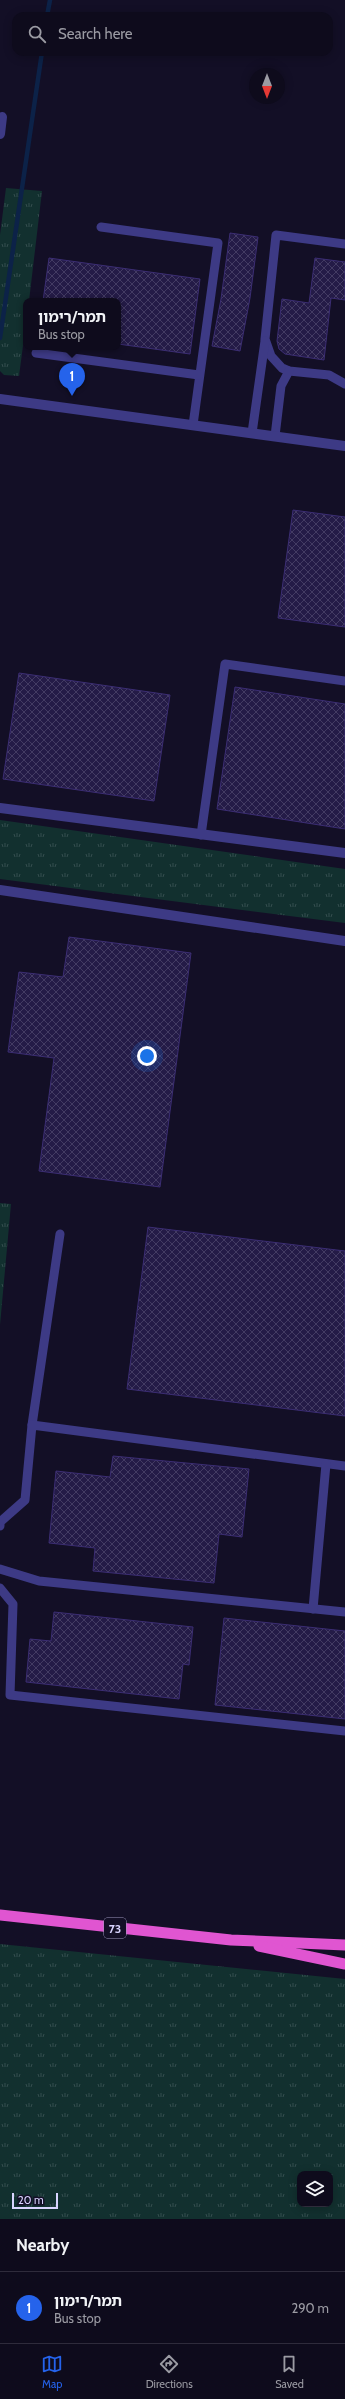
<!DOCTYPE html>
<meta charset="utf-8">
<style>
:root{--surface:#0e0b1c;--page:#171425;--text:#f1f3f6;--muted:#9b9ba3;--line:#2e2b3b;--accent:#2563eb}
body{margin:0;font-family:Cabin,"Noto Sans Hebrew",sans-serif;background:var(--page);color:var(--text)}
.controls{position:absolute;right:12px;bottom:12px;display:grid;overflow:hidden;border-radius:8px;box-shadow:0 2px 10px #0003}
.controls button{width:36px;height:36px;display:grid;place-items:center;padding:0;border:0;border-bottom:1px solid var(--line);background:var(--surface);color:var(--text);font:20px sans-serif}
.compass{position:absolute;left:249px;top:68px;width:36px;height:36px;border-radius:50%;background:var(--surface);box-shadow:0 2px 10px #0003;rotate:180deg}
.scale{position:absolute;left:12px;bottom:10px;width:46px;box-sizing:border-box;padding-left:4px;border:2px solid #d9d4ff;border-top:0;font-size:11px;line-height:14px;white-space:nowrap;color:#d9d4ff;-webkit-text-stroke:3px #130f26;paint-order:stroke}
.you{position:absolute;left:147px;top:1056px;width:14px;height:14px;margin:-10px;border:3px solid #fff;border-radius:50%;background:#1a73e8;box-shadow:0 0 0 6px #1a73e833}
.badge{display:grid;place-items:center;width:26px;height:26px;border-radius:50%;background:var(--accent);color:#fff;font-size:13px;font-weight:700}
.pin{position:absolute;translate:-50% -33px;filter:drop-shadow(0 1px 2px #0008)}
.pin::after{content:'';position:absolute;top:21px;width:14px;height:12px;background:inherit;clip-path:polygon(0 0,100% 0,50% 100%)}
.popup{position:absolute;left:23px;top:298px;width:98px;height:52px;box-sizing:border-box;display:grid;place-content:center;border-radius:8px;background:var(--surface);filter:drop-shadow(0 1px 3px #0005);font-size:13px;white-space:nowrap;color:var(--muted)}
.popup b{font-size:15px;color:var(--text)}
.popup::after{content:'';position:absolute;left:50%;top:100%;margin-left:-8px;border:8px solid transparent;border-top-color:var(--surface)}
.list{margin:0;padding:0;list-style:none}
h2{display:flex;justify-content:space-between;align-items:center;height:52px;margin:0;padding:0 16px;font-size:17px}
h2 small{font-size:13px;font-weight:400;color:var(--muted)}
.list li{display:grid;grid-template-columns:26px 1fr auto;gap:12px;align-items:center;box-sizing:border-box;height:72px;padding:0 16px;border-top:1px solid var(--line)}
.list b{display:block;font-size:15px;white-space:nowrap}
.list p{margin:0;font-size:13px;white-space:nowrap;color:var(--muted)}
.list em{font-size:13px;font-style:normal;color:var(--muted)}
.icon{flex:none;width:22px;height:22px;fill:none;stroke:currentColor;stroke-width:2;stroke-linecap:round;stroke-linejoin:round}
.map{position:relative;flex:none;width:345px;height:2219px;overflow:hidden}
.search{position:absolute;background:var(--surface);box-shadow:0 2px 10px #0003;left:12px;right:12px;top:12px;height:44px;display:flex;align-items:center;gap:10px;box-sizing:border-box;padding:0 14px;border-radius:12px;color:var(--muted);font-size:15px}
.sheet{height:124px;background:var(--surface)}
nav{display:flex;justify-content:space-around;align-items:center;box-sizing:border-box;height:56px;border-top:1px solid var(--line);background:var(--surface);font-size:11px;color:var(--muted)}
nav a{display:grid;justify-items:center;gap:2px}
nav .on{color:var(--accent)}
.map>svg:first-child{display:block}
.grass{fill:url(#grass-tufts);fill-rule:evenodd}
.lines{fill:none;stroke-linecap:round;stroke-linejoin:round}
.stream{stroke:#0c2248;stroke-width:4.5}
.building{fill:url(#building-cross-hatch);stroke:#3b2d73}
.service{stroke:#3d3a85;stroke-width:9}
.minor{stroke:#3d3a85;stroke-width:10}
.tertiary{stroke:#3d3a85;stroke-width:10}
.trunk{stroke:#e055d1;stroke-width:11}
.labels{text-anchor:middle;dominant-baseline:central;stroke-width:4;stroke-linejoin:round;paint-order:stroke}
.shield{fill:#130f26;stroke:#9e99be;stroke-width:1}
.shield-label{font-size:12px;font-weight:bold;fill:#d9d4ff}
</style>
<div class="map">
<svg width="345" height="2219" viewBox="0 0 345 2219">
<defs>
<pattern id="grass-tufts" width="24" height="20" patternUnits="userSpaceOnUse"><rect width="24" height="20" fill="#12302f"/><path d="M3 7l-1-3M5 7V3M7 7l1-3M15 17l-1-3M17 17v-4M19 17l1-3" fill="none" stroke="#344d4e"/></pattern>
<pattern id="building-cross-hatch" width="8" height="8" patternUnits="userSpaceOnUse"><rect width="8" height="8" fill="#241b47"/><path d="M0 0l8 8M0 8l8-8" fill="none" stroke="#433b63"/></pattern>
</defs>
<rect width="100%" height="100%" fill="#130f26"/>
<g class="grass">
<polygon points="6,188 42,191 29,301 26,301 26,323 19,376 4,375 0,371 0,235"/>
<polygon points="0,820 345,869 345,923 0,879"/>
<polygon points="0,1203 11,1204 0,1325"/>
<path d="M0 1944 345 1979V2219H0ZM300 2174H330V2204H300Z"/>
</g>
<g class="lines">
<g class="stream">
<polyline points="47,16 50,0"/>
<polyline points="0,338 42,52"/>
</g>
</g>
<g class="building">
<polygon points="230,233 258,237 250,298 240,351 212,346 221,299"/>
<polygon points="49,258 200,279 190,354 118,344 118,301 43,301"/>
<polygon points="315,258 345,262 345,300 331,298 324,360 285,354 279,349 277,341 282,299 309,303"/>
<polygon points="293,510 345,517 345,627 278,618"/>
<polygon points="19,673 170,695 154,801 3,779"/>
<polygon points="235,687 345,704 345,829 217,809"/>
<polygon points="69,937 191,953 160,1187 39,1171 54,1058 8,1052 19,972 63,977"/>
<polygon points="148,1227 345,1251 345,1416 127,1389"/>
<polygon points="113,1456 249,1469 242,1537 219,1534 214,1583 93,1571 95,1548 49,1543 56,1471 110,1477"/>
<polygon points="54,1612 193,1627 189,1665 183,1664 179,1699 26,1682 30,1639 51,1641"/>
<polygon points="224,1618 345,1631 345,1719 215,1705"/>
</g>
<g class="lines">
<g class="service">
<polyline points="101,227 218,243 193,425"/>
<polyline points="345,244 276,235 265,339 271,356 282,368 289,371 329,375 345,384"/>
<polyline points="36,353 199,375"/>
<polyline points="252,433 265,341"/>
<polyline points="275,436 281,386 289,371"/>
<polyline points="201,835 225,664 345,681"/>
<polyline points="32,1425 60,1234"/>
<polyline points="0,1526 0,1522 25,1500 32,1425 345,1466"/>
<polyline points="0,1569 39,1581 345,1612"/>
<polyline points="0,1588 13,1604 10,1695 345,1731"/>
<polyline points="313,1609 326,1464"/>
</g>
<g class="minor">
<polyline points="0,134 2,117"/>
<polyline points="0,399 345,446"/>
</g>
<g class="tertiary">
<polyline points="0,808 345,853"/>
<polyline points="0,890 345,941"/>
</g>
<g class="trunk">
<polyline points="0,1915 231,1940 345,1945"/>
<polyline points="259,1946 345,1964"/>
</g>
</g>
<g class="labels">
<rect class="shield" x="104" y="1918" width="22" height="20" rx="3"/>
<g class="shield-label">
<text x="115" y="1928">73</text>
</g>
</g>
</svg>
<div class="controls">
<button><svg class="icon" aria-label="layers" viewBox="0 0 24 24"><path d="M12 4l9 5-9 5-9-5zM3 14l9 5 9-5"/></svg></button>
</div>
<svg class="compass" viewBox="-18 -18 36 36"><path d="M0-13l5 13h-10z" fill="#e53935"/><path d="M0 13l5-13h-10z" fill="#9b9ba3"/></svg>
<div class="scale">20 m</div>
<div class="you"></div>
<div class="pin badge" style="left:72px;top:396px">1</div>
<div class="popup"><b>תמר/רימון</b>Bus stop</div>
<div class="search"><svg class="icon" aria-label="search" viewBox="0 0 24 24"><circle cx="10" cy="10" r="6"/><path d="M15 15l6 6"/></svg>Search here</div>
</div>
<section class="sheet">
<h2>Nearby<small></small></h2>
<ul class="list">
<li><span class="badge">1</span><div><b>תמר/רימון</b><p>Bus stop</p></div><em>290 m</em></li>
</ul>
</section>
<nav>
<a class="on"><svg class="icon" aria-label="map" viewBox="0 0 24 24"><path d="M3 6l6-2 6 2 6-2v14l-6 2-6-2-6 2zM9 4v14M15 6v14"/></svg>Map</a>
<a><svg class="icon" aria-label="directions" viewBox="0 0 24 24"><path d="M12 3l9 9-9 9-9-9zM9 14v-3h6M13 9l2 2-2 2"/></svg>Directions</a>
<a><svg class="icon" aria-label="saved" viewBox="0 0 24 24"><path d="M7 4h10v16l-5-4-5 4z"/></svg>Saved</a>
</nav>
